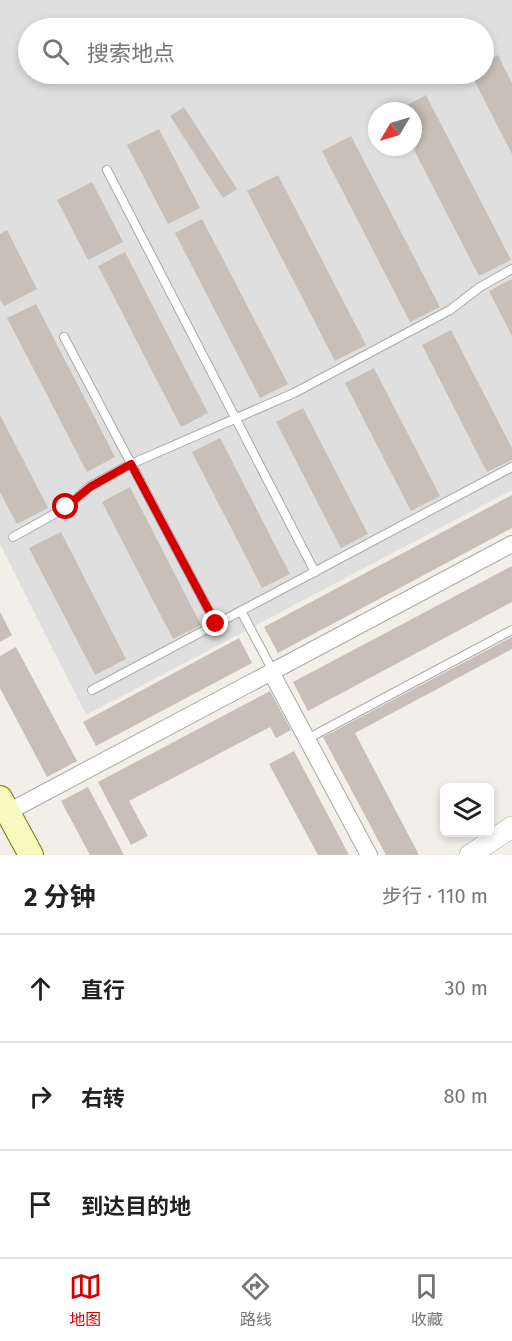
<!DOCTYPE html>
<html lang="zh">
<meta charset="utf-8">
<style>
:root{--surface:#fff;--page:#f6f6f6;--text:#222;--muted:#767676;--line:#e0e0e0;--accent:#d40000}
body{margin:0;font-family:"Fira Sans","Noto Sans SC",sans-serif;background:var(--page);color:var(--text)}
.controls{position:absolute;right:18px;bottom:18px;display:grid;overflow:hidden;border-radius:9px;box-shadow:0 3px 9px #0003}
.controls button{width:54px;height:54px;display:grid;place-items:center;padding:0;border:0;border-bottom:2px solid var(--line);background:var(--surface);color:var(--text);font:30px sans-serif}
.compass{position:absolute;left:368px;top:102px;width:54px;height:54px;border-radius:50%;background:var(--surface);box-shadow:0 3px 9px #0003;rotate:232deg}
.stop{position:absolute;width:18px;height:18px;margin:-14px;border:4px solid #d40000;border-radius:50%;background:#fff}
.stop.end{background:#d40000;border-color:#fff;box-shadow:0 2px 6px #0008}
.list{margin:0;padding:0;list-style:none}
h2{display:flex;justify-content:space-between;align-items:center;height:78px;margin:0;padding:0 24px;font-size:26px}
h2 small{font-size:20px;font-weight:400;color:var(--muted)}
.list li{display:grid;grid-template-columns:39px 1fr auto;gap:18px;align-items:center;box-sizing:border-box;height:108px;padding:0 24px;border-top:2px solid var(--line)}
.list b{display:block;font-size:22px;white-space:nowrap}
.list em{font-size:20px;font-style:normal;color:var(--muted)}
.icon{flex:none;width:33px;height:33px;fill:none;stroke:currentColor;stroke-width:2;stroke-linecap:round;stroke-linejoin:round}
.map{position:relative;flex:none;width:512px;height:855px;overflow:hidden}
.search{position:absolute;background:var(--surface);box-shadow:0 3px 9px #0003;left:18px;right:18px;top:18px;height:66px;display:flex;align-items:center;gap:15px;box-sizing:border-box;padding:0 21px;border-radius:33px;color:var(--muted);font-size:22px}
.sheet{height:402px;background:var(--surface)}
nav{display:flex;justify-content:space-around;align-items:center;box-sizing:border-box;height:84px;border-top:2px solid var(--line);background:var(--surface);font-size:16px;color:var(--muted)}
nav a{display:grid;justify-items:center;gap:3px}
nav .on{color:var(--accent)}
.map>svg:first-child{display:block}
.residential{fill:#e0dfdf;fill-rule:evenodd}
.building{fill:#c7bfb8}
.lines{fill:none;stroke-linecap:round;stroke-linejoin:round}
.service-casing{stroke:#a9a9a9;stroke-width:10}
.minor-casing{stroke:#a9a9a9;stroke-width:18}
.tertiary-casing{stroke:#a9a9a9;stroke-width:22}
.secondary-casing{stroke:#707d05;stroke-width:26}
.service{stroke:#fff;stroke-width:8}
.minor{stroke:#fff;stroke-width:16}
.tertiary{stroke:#fff;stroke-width:21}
.secondary{stroke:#f7fabf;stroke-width:24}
.route{stroke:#d40000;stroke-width:8}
</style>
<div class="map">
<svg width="512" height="855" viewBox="0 0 512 855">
<rect width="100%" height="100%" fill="#f2efe9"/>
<path class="residential" d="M0 0H512V490L86 715 0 544ZM28 28H484V74H28ZM377 111H413V147H377Z"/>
<g class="building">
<polygon points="498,55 512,83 512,154 471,74 484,74 484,62"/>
<polygon points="426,95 511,260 479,276 413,148 413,111 396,111"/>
<polygon points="184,107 237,189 223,198 170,116"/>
<polygon points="159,129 200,208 168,224 127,145"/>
<polygon points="351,136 440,307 410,322 322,151"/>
<polygon points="278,175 366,345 335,361 247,191"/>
<polygon points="92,182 123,242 88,260 57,200"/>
<polygon points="202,219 288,384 260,398 175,233"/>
<polygon points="7,230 37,289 4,306 0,299 0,234"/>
<polygon points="125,252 208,413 181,427 98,266"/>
<polygon points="512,279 512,336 489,291"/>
<polygon points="36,304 115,457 87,472 7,318"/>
<polygon points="451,330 512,448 512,460 487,472 422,345"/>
<polygon points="374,368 440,496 411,511 345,383"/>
<polygon points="303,408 368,534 341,548 276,422"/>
<polygon points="0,415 48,508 17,524 0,492"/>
<polygon points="220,438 290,574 262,588 192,452"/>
<polygon points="130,487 201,625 173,639 102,502"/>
<polygon points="512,495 512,528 278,653 264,627"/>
<polygon points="61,532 126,659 95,675 29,548"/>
<polygon points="512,566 512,602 308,711 293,682"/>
<polygon points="0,612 12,635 0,642"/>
<polygon points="512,637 512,649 355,733 419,855 386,855 323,737"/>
<polygon points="239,638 252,663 96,746 83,722"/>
<polygon points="16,647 77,761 47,777 0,688 0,656"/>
<polygon points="270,691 291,730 276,738 270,727 129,801 148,836 131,845 98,782"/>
<polygon points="294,751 349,855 318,855 269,764"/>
<polygon points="88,787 124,855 90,855 61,801"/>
</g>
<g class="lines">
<g class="service-casing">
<g id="service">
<polyline points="107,170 315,572"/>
<polyline points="64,337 216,624"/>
<polyline points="13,537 67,507 89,487 131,464 294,393 450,310 480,287 512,269"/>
<polyline points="241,611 273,671"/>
<polyline points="92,690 512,467"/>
<polyline points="307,739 512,630"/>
</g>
</g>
<g class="minor-casing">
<g id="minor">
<polyline points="271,672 369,855"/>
<polyline points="8,812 512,544"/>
</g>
</g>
<g class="tertiary-casing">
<polyline id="tertiary" points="470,855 512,827"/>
</g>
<g class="secondary-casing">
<polyline id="secondary" points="0,798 31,855"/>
</g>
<use href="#service" class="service"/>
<use href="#minor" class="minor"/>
<use href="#tertiary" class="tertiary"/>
<use href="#secondary" class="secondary"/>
</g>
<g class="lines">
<polyline class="route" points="66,507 90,487 131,464 216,624"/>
</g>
</svg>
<div class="controls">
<button><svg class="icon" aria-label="layers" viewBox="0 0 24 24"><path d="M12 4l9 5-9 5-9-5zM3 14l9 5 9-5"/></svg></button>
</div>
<svg class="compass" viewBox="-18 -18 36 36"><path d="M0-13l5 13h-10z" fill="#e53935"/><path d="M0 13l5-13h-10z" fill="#767676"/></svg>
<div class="stop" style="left:66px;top:507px"></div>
<div class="stop end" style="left:216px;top:624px"></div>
<div class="search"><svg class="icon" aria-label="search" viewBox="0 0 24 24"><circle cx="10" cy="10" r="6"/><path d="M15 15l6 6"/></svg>搜索地点</div>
</div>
<section class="sheet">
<h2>2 分钟<small>步行 · 110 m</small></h2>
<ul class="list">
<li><svg class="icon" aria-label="ahead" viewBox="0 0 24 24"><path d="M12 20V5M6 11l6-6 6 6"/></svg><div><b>直行</b></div><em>30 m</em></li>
<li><svg class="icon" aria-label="right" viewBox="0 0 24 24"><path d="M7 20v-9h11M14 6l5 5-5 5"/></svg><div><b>右转</b></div><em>80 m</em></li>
<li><svg class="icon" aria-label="arrive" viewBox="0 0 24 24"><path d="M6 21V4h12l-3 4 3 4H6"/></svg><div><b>到达目的地</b></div></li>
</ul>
</section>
<nav>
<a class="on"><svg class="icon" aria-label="map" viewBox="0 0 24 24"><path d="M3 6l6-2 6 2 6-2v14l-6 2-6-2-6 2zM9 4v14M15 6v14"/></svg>地图</a>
<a><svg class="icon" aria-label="directions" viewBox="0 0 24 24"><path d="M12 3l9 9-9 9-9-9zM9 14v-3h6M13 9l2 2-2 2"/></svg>路线</a>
<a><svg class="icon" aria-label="saved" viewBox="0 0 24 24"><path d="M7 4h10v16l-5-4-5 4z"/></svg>收藏</a>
</nav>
